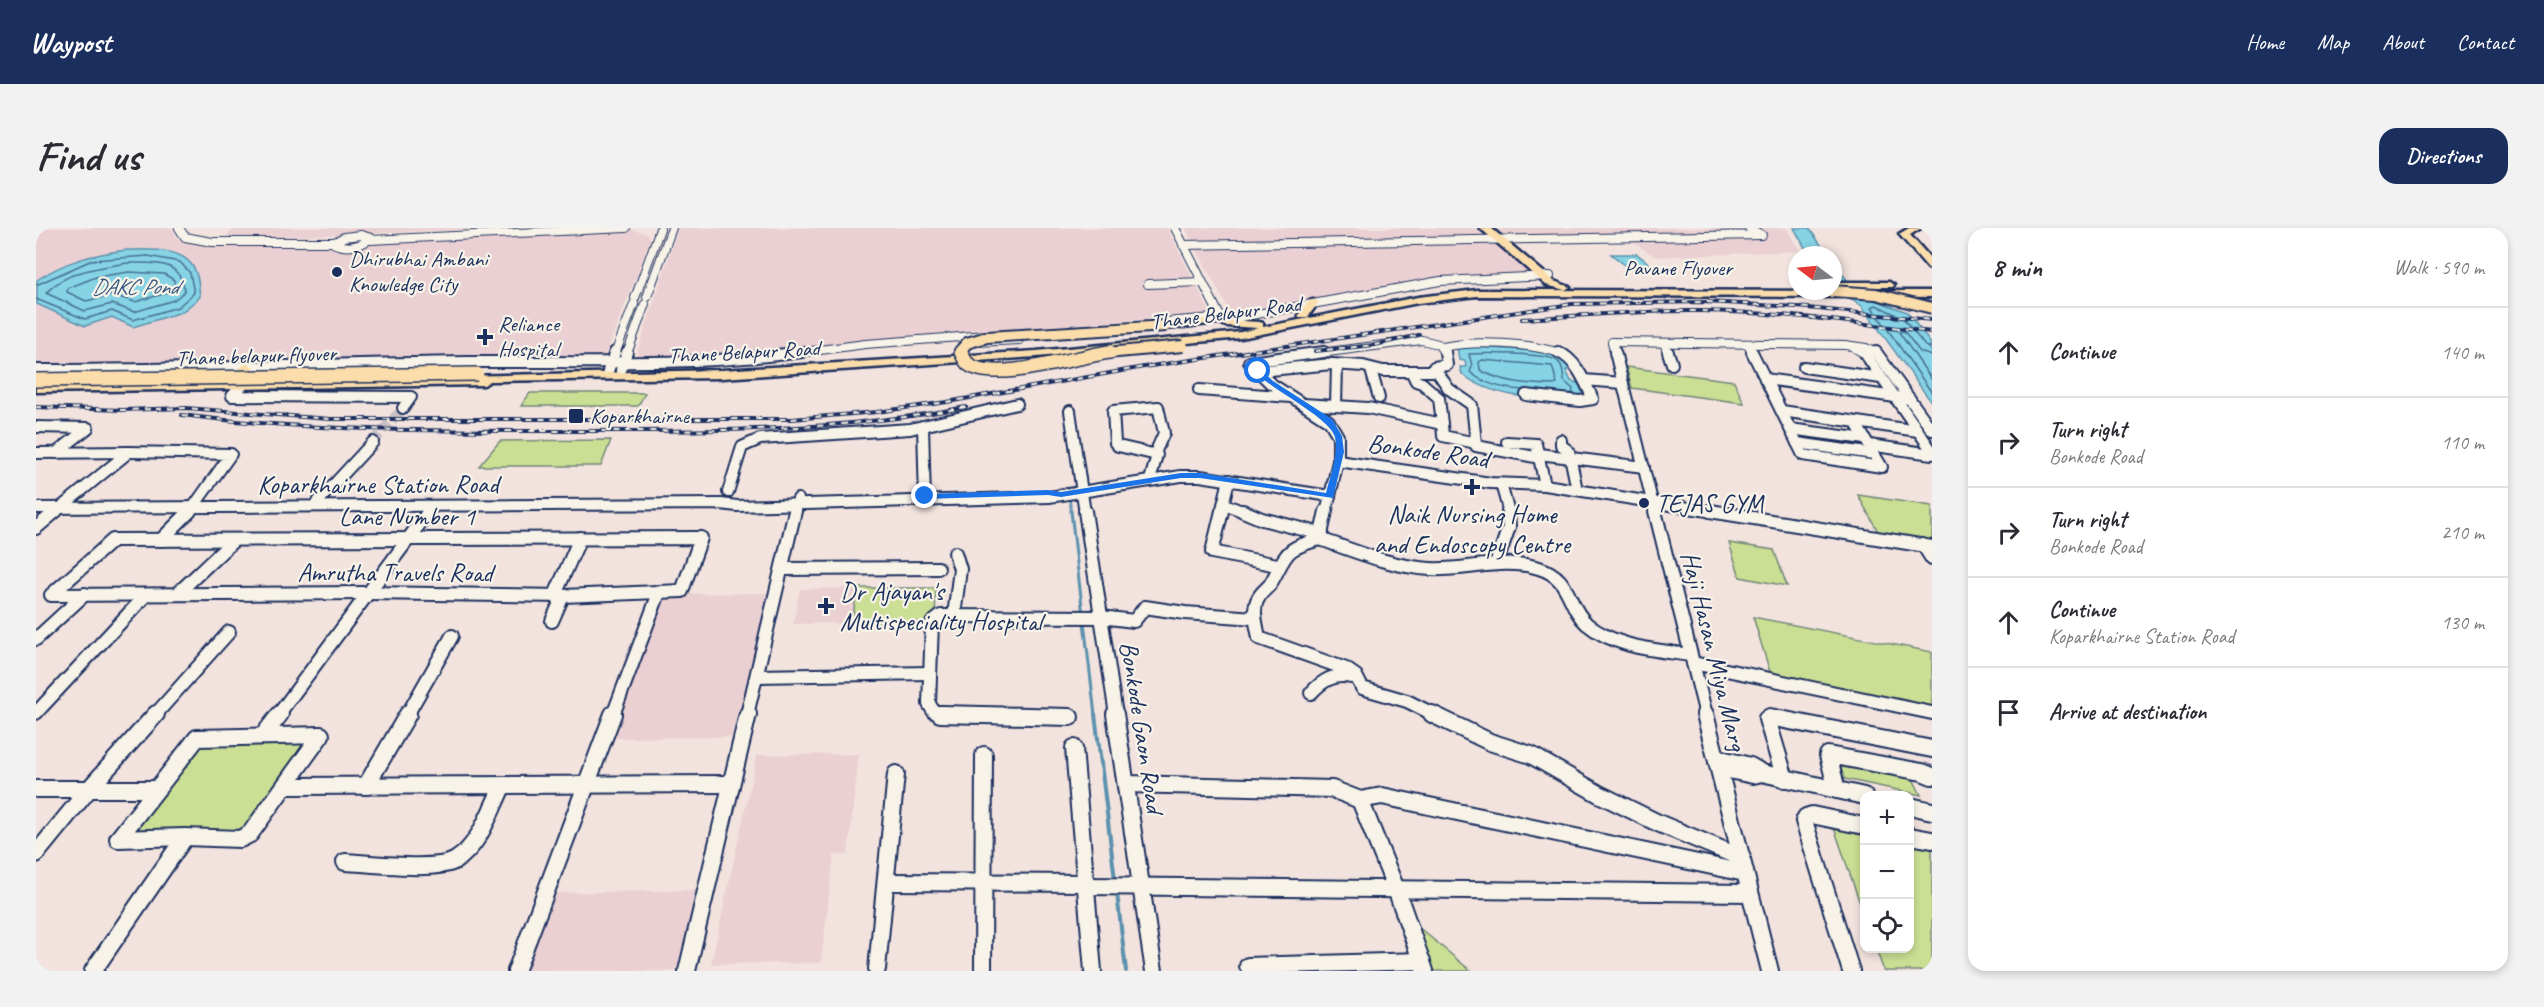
<!DOCTYPE html>
<meta charset="utf-8">
<style>
:root{--surface:#fff;--page:#f2f2f3;--text:#2b2b33;--muted:#7c7c81;--line:#e1e1e2;--accent:#1b2f5e}
body{margin:0;font-family:Caveat,sans-serif;background:var(--page);color:var(--text)}
.controls{position:absolute;right:18px;bottom:18px;display:grid;overflow:hidden;border-radius:12px;box-shadow:0 3px 9px #0003}
.controls button{width:54px;height:54px;display:grid;place-items:center;padding:0;border:0;border-bottom:2px solid var(--line);background:var(--surface);color:var(--text);font:30px sans-serif}
.compass{position:absolute;left:1752px;top:18px;width:54px;height:54px;border-radius:50%;background:var(--surface);box-shadow:0 3px 9px #0003;rotate:286deg}
.stop{position:absolute;width:18px;height:18px;margin:-14px;border:4px solid #1a73e8;border-radius:50%;background:#fff}
.stop.end{background:#1a73e8;border-color:#fff;box-shadow:0 2px 6px #0008}
.list{margin:0;padding:0;list-style:none}
h2{display:flex;justify-content:space-between;align-items:center;height:78px;margin:0;padding:0 24px;font-size:26px}
h2 small{font-size:20px;font-weight:400;color:var(--muted)}
.list li{display:grid;grid-template-columns:39px 1fr auto;gap:18px;align-items:center;box-sizing:border-box;height:90px;padding:0 24px;border-top:2px solid var(--line)}
.list b{display:block;font-size:22px;white-space:nowrap}
.list p{margin:0;font-size:20px;white-space:nowrap;color:var(--muted)}
.list em{font-size:20px;font-style:normal;color:var(--muted)}
.icon{flex:none;width:33px;height:33px;fill:none;stroke:currentColor;stroke-width:2;stroke-linecap:round;stroke-linejoin:round}
.map{position:relative;flex:none;width:1896px;height:743px;overflow:hidden;border-radius:18px}
header{display:flex;align-items:center;gap:36px;box-sizing:border-box;height:84px;padding:0 30px;background:var(--accent);color:#fff}
header strong{font-size:28px}
nav{display:flex;gap:33px;margin-inline-start:auto;font-size:21px}
.intro{display:flex;align-items:center;justify-content:space-between;box-sizing:border-box;height:144px;padding:0 36px}
h1{margin:0;font-size:42px}
.button{padding:15px 27px;border-radius:18px;background:var(--accent);color:#fff;font-size:21px;font-weight:700}
main{display:flex;gap:36px;padding:0 36px}
aside{flex:1;background:var(--surface);border-radius:18px;box-shadow:0 3px 9px #0003}
.map>svg:first-child{display:block}
.built{fill:#ebd0d3}
.green{fill:#cbdf94;stroke:#738779;stroke-width:1.5}
.water{fill:#86d3e4;stroke:#5b91ae;stroke-width:1.5}
.lines{fill:none;stroke-linecap:round;stroke-linejoin:round}
.shore{stroke:#467194;stroke-width:1.5}
.stream-far2{stroke:#5b91ae;stroke-width:2}
.stream-far1{stroke:#5b91ae;stroke-width:3}
.stream{stroke:#5b91ae;stroke-width:4}
.minor-tunnel{stroke:#c7bfc4;stroke-width:10;stroke-dasharray:10 4.5;stroke-linecap:butt}
.minor-far3-casing{stroke:#1b2f5e;stroke-width:10}
.minor-far2-casing{stroke:#1b2f5e;stroke-width:14}
.minor-far1-casing{stroke:#1b2f5e;stroke-width:16}
.minor-casing{stroke:#1b2f5e;stroke-width:20}
.major-casing{stroke:#1b2f5e;stroke-width:5}
.minor-far3{stroke:#f7f3e8;stroke-width:8}
.minor-far2{stroke:#f7f3e8;stroke-width:10}
.minor-far1{stroke:#f7f3e8;stroke-width:12}
.minor{stroke:#f7f3e8;stroke-width:16}
.major{fill:#fbddab;fill-rule:evenodd}
.rail-casing{stroke:#1b2f5e;stroke-width:4}
.rail{stroke:#f7f3e8;stroke-width:2;stroke-dasharray:6;stroke-linecap:butt}
.major-bridge-far1-casing{stroke:#1b2f5e;stroke-width:14;stroke-linecap:butt}
.major-bridge-casing{stroke:#1b2f5e;stroke-width:16;stroke-linecap:butt}
.major-bridge-far1{stroke:#fbddab;stroke-width:10}
.major-bridge{stroke:#fbddab;stroke-width:13}
.route{fill:#1a73e8}
.poi-dot{fill:#1b2f5e;stroke:#f7f3e8;stroke-width:2}
.labels{text-anchor:middle;dominant-baseline:central;stroke-width:4.5;stroke-linejoin:round;paint-order:stroke}
.far-poi-label{font-size:22px;fill:#1b2f5e;stroke:#f7f3e8;text-anchor:start}
.far-street-label{font-size:22px;fill:#1b2f5e;stroke:#f7f3e8}
.far-water-label{font-size:22px;font-style:italic;fill:#365880;stroke:#f7f3e8}
.street-label{font-size:26px;fill:#1b2f5e;stroke:#f7f3e8}
.poi-label{font-size:26px;fill:#1b2f5e;stroke:#f7f3e8;text-anchor:start}
</style>
<header>
<strong>Waypost</strong>
<nav><a>Home</a><a>Map</a><a>About</a><a>Contact</a></nav>
</header>
<div class="intro"><h1>Find us</h1><a class="button">Directions</a></div>
<main>
<div class="map">
<svg width="1896" height="743" viewBox="0 0 1896 743">
<rect width="100%" height="100%" fill="#f2e3de"/>
<filter id="ink" filterUnits="userSpaceOnUse"><feTurbulence type="fractalNoise" baseFrequency=".0167" numOctaves="2"/><feDisplacementMap in="SourceGraphic" scale="12" xChannelSelector="R" yChannelSelector="G"/><feConvolveMatrix kernelMatrix="1 2 1 2 8 2 1 2 1" color-interpolation-filters="sRGB"/></filter>
<g filter="url(#ink)">
<g class="built">
<polygon points="0,0 136,0 141,10 149,14 169,17 288,16 597,2 611,5 615,11 569,128 127,138 0,138"/>
<polygon points="199,0 462,0 221,10 190,8"/>
<polygon points="642,0 1131,0 1175,86 832,112 715,128 600,128"/>
<polygon points="1149,0 1445,0 1497,45 1399,50 1195,86"/>
<polygon points="1460,0 1750,0 1764,23 1620,29 1589,9 1472,11"/>
<polygon points="821,360 816,395 757,396 764,361"/>
<polygon points="735,365 700,509 573,510 627,366"/>
<polygon points="823,526 812,627 798,627 785,735 675,736 721,527"/>
<polygon points="660,662 641,743 488,743 517,665"/>
</g>
<g class="green">
<polygon points="1590,139 1698,153 1708,175 1596,160"/>
<polygon points="494,165 609,165 602,178 485,178"/>
<polygon points="575,212 565,238 443,238 464,213"/>
<polygon points="1822,267 1896,278 1896,316 1844,307"/>
<polygon points="1693,315 1738,322 1751,358 1704,349"/>
<polygon points="821,360 900,360 899,394 816,395"/>
<polygon points="1717,389 1896,424 1896,480 1735,447"/>
<polygon points="166,511 277,511 206,614 83,614"/>
<polygon points="1802,536 1877,551 1885,567 1809,551"/>
<polygon points="1795,591 1828,598 1828,687"/>
<polygon points="1874,608 1896,613 1896,743 1848,743 1840,721 1874,720"/>
<polygon points="1381,698 1435,743 1397,743"/>
</g>
<g class="water">
<polygon points="1758,0 1773,0 1792,27 1773,27"/>
<path d="M91 22C113 22 151 18 160 45 163 52 163 61 164 69L146 84 97 99 76 89 49 98 1 76V52C29 33 58 26 91 22Z"/>
<polygon points="1575,26 1601,26 1620,41 1594,41"/>
<polygon points="1797,34 1811,52 1847,75 1871,84 1896,117 1892,119 1896,124 1896,175 1826,78 1797,57"/>
<path d="M1423 118 1505 123 1524 127 1537 142H1530L1535 153 1542 155 1550 172C1509 170 1460 173 1426 146L1424 139H1430L1429 133 1423 132 1421 119Z"/>
</g>
<g class="lines">
<g class="shore">
<path d="M92 35C119 35 143 31 149 63L138 72 98 84 76 76 49 83 10 65C29 43 65 39 92 35Z"/>
<polygon points="93,44 128,46 138,52 139,59 134,64 99,74 76,67 50,73 31,64 32,60 60,49"/>
<polyline points="0,57 56,32 112,28 144,34 154,45 158,65 142,79 97,92 76,83 49,91 0,71"/>
<polyline points="1896,120 1889,118 1867,90 1840,77 1836,79 1896,165"/>
<polyline points="1896,128 1884,124 1868,103 1863,104 1896,152"/>
<path d="M1446 132 1516 138 1521 155 1518 157C1492 156 1467 155 1444 142L1443 134Z"/>
<path d="M1486 162C1467 160 1449 157 1434 144L1436 138 1433 126C1449 125 1508 125 1520 132 1527 136 1527 145 1528 153L1537 161 1536 166"/>
</g>
<polyline class="stream-far2" points="1034,273 1035,285"/>
<g class="stream-far1">
<polyline points="1035,283 1047,387"/>
<polyline points="1048,394 1059,487"/>
</g>
<g class="stream">
<polyline points="1059,486 1079,652"/>
<polyline points="1081,665 1090,743"/>
</g>
<polyline class="minor-tunnel" points="337,214 367,180"/>
<g class="minor-far3-casing">
<g id="minor-far3">
<polyline points="143,0 149,9 176,14 298,14"/>
<polyline points="1139,0 1184,88"/>
<path d="M325 7 335 10C324 19 310 21 297 15L308 9Z"/>
<polyline points="334,12 590,0"/>
<polyline points="1147,17 1726,7 1713,0"/>
<polyline points="1112,56 1166,54"/>
<polyline points="611,69 636,0"/>
<polyline points="599,70 624,1"/>
<polyline points="1193,91 1404,53 1514,48"/>
<polyline points="1118,95 1177,90"/>
<polyline points="940,114 983,112"/>
<polyline points="1628,115 1632,126"/>
<polyline points="1712,116 1717,126"/>
<path d="M1407 119C1439 112 1495 115 1526 126"/>
<polyline points="1819,120 1829,126"/>
<polyline points="579,126 598,76"/>
<polyline points="591,126 609,76"/>
<polyline points="754,126 829,116 951,107"/>
<polyline points="1276,126 1386,112 1402,116 1409,126"/>
<polyline points="1579,126 1576,114 1809,117 1830,120 1842,126"/>
</g>
</g>
<g class="minor-far2-casing">
<g id="minor-far2">
<polyline points="1579,124 1619,285"/>
<polyline points="1632,124 1636,136"/>
<polyline points="1716,124 1767,227 1846,239 1819,194"/>
<polyline points="1828,124 1896,223"/>
<polyline points="1840,124 1896,202"/>
<polyline points="1213,134 1288,124"/>
<polyline points="1768,139 1845,150"/>
<polyline points="1219,140 1234,155 1293,193 1302,208 1302,233"/>
<path d="M0 142C144 142 287 136 431 134 541 133 656 139 766 124"/>
<polyline points="585,142 591,124"/>
<polyline points="1335,142 1343,170"/>
<polyline points="572,143 579,124"/>
<polyline points="1223,143 1296,136 1327,138 1347,143 1401,143"/>
<polyline points="1375,143 1380,153 1386,155 1403,170 1406,196"/>
<polyline points="215,149 196,168 375,169 367,180"/>
<polyline points="1729,151 1874,171"/>
<polyline points="1548,152 1587,155"/>
<polyline points="1163,162 1255,169"/>
<path d="M1490 167 1544 173 1557 171C1549 154 1540 131 1522 124"/>
<polyline points="1267,176 1332,180 1406,196 1407,208 1440,215 1436,177 1413,161 1398,139 1411,137 1409,124"/>
<polyline points="1300,178 1301,137"/>
<polyline points="1034,183 1049,285"/>
<polyline points="1746,183 1882,203"/>
<polyline points="887,198 889,273"/>
<polyline points="0,199 52,200 20,225"/>
<polyline points="1754,201 1829,211"/>
<polyline points="1525,212 1525,217 1533,223 1541,262"/>
<polyline points="1471,214 1500,216 1509,257"/>
<polyline points="1761,215 1838,226"/>
<polyline points="1833,217 1896,226"/>
<polyline points="1440,218 1504,230"/>
<polyline points="93,224 195,226 153,285"/>
<polyline points="0,225 93,224 18,285"/>
<polyline points="1503,226 1608,239"/>
<polyline points="1114,252 1121,227 1082,218 1079,215 1077,183 1122,179 1128,205 1119,225"/>
<polyline points="1465,256 1473,285"/>
<polyline points="692,264 706,219 724,211 874,201 981,176"/>
<polyline points="1188,276 1211,285"/>
<polyline points="278,278 337,214"/>
<polyline points="0,280 685,276 701,278 1013,269 1145,248 1164,248 1294,268 1302,233 1455,255 1509,257 1684,285"/>
<polyline points="392,285 397,278"/>
<polyline points="759,285 762,271"/>
<polyline points="1185,285 1193,252"/>
<polyline points="1290,285 1294,268"/>
</g>
</g>
<g class="minor-far1-casing">
<g id="minor-far1">
<polyline points="1049,283 1080,487"/>
<polyline points="1186,283 1176,324 1241,337"/>
<polyline points="1207,283 1226,291 1286,306"/>
<path d="M1290 283 1284 311C1248 321 1252 324 1235 355 1232 360 1226 363 1223 369 1215 381 1221 397 1223 410L1310 441 1320 448 1326 460 1371 473 1399 487"/>
<polyline points="1619,283 1670,487"/>
<polyline points="1674,283 1896,319"/>
<polyline points="0,300 20,283"/>
<polygon points="665,310 646,363 527,368 332,365 15,367 77,312"/>
<path d="M1284 311C1319 323 1356 339 1394 341 1430 343 1467 329 1503 340 1536 350 1530 377 1551 396 1579 420 1621 422 1655 427"/>
<polyline points="125,312 154,283"/>
<polyline points="1887,317 1896,331"/>
<polyline points="1460,336 1473,299 1472,283"/>
<polyline points="746,341 902,340"/>
<polyline points="141,366 198,312"/>
<polyline points="519,367 544,310"/>
<polyline points="918,388 924,341 919,325"/>
<polyline points="516,393 527,368"/>
<polyline points="0,411 49,366"/>
<polyline points="1657,435 1896,485"/>
<polyline points="721,448 893,445"/>
<path d="M1275 465C1286 453 1298 445 1315 449"/>
<polyline points="0,485 110,367"/>
<polyline points="119,487 193,404"/>
<polyline points="242,487 393,283"/>
<polyline points="371,487 416,408"/>
<polyline points="577,487 623,365"/>
<polyline points="711,487 759,283"/>
<polyline points="951,487 898,484 893,476 896,395 905,388 1065,389 1098,393 1109,379 1149,385 1219,390"/>
</g>
</g>
<g class="minor-casing">
<g id="minor">
<polyline points="904,486 1034,489"/>
<polyline points="1079,486 1118,743"/>
<polyline points="1396,486 1454,514 1495,527 1563,566 1622,595 1706,630"/>
<polyline points="1669,486 1734,743"/>
<polygon points="285,507 214,606 204,611 149,609 82,611 161,510"/>
<polyline points="227,508 244,486"/>
<polyline points="1038,520 1057,743"/>
<polyline points="1681,530 1714,538 1726,545 1717,547 1683,540"/>
<polyline points="1726,545 1828,568"/>
<polyline points="1749,551 1731,491 1734,489 1896,521"/>
<polyline points="1090,556 1296,561 1324,572 1346,568 1709,645"/>
<polyline points="251,558 695,556"/>
<polyline points="330,558 372,486"/>
<polyline points="0,561 119,561"/>
<polyline points="1801,562 1792,527 1886,544 1896,548"/>
<polyline points="1324,572 1360,661 1389,743"/>
<polyline points="1874,578 1896,583"/>
<polyline points="1874,608 1896,612"/>
<polyline points="0,626 53,561 120,486"/>
<path d="M309 634C333 635 401 644 420 632 444 617 455 581 467 557"/>
<polyline points="850,654 1050,655"/>
<polyline points="1050,658 1714,665"/>
<polyline points="1212,738 1386,733"/>
<polyline points="841,741 860,546"/>
<polyline points="57,743 149,609"/>
<polyline points="480,743 577,486"/>
<polyline points="651,743 712,486"/>
<polyline points="947,743 948,527"/>
<polyline points="1815,743 1768,593 1770,589 1776,587 1828,598"/>
</g>
</g>
<g class="major-casing">
<g id="major">
<polygon points="1444,0 1455,0 1518,53 1534,59 1529,62 1510,57"/>
<polygon points="1873,0 1885,0 1874,7 1896,32 1896,41 1892,40 1863,6"/>
<polygon points="1853,54 1858,57 1857,59 1797,59 1797,55 1801,54"/>
<polygon points="1441,62 1814,63 1819,66 1814,69 1441,68 1382,75 1205,110 1000,129 686,150 454,153 448,157 0,164 0,156 191,153 208,136 212,135 218,139 205,153 686,142 1000,123 1205,104 1222,100 1190,98 1184,95 1190,92 1223,94 1227,95 1227,99 1382,69"/>
<polygon points="1840,63 1896,63 1896,69 1836,68 1836,64"/>
<path d="M1277 72 1281 73 1282 75 1271 90H1263C1261 85 1271 73 1277 72Z"/>
<polygon points="1178,90 1183,93 1182,95 1130,101 1124,98 1130,95"/>
</g>
</g>
<use href="#minor-far3" class="minor-far3"/>
<use href="#minor-far2" class="minor-far2"/>
<use href="#minor-far1" class="minor-far1"/>
<use href="#minor" class="minor"/>
<use href="#major" class="major"/>
<g class="rail-casing">
<g id="rail">
<path d="M1486 91C1545 88 1605 82 1664 83 1742 84 1819 95 1896 104"/>
<polyline points="1279,123 1339,117 1383,107"/>
<polyline points="0,179 86,182 150,180 294,191 756,191 841,184 911,174 1108,139 1536,76 1671,74 1761,79 1896,92"/>
<path d="M146 187C277 204 409 203 541 203 672 203 801 204 930 179"/>
</g>
</g>
<use href="#rail" class="rail"/>
<g class="major-bridge-far1-casing">
<g id="major-bridge-far1">
<polyline points="1797,63 1840,66 1896,80"/>
<polyline points="926,126 924,123 931,115 951,109 1130,98"/>
<polyline points="1060,126 1147,118"/>
</g>
</g>
<g class="major-bridge-casing">
<g id="major-bridge">
<path d="M925 124C927 128 929 133 932 136 959 156 1041 128 1074 124"/>
<polyline points="0,152 441,146"/>
</g>
</g>
<use href="#major-bridge-far1" class="major-bridge-far1"/>
<use href="#major-bridge" class="major-bridge"/>
</g>
</g>
<path class="route" d="M1220 142H1225L1237 153 1296 191 1306 208 1308 224 1297 270 1164 250H1145L1025 269 1012 267 889 271 884 268 889 266 1012 262 1025 264 1145 245H1164L1290 265C1294 248 1303 227 1299 209 1294 190 1237 162 1220 145Z"/>
<g class="poi-dot">
<circle cx="301" cy="44" r="6"/>
<path d="M446 100h6v6h6v6h-6v6h-6v-6h-6v-6h6z"/>
<rect x="532" y="180" width="16" height="16" rx="3"/>
<path d="M1433 250h6v6h6v6h-6v6h-6v-6h-6v-6h6z"/>
<circle cx="1608" cy="275" r="6"/>
<path d="M787 369h6v6h6v6h-6v6h-6v-6h-6v-6h6z"/>
</g>
<g class="labels">
<g class="far-poi-label">
<text x="313" y="31">Dhirubhai Ambani<tspan x="313" dy="25">Knowledge City</tspan></text>
<text x="462" y="96">Reliance<tspan x="462" dy="25">Hospital</tspan></text>
<text x="554" y="188">Koparkhairne</text>
</g>
<g class="far-street-label">
<text x="1642" y="40">Pavane Flyover</text>
<text transform="translate(1190 85) rotate(-7)">Thane Belapur Road</text>
<text transform="translate(708 124) rotate(-3)">Thane Belapur Road</text>
<text transform="translate(220 128) rotate(-2)">Thane belapur flyover</text>
</g>
<g class="far-water-label">
<text x="99" y="59">DAKC Pond</text>
</g>
<g class="street-label">
<text transform="translate(1392 223) rotate(8)">Bonkode Road</text>
<text x="342" y="256">Koparkhairne Station Road</text>
<text x="371" y="288">Lane Number 1</text>
<text x="359" y="344">Amrutha Travels Road</text>
<text transform="translate(1678 423) rotate(76)">Haji Hasan Miya Marg</text>
<text transform="translate(1106 499) rotate(81)">Bonkode Gaon Road</text>
</g>
<g class="poi-label">
<text x="1620" y="275">TEJAS GYM</text>
<text x="1436" y="286" text-anchor="middle">Naik Nursing Home<tspan x="1436" dy="30">and Endoscopy Centre</tspan></text>
<text x="804" y="363">Dr Ajayan's<tspan x="804" dy="30">Multispeciality Hospital</tspan></text>
</g>
</g>
</svg>
<div class="controls">
<button>+</button>
<button>−</button>
<button><svg class="icon" aria-label="locate" viewBox="0 0 24 24"><circle cx="12" cy="12" r="6"/><path d="M12 2v4M12 18v4M2 12h4M18 12h4"/></svg></button>
</div>
<svg class="compass" viewBox="-18 -18 36 36"><path d="M0-13l5 13h-10z" fill="#e53935"/><path d="M0 13l5-13h-10z" fill="#7c7c81"/></svg>
<div class="stop" style="left:1222px;top:143px"></div>
<div class="stop end" style="left:889px;top:268px"></div>
</div>
<aside>
<h2>8 min<small>Walk · 590 m</small></h2>
<ul class="list">
<li><svg class="icon" aria-label="ahead" viewBox="0 0 24 24"><path d="M12 20V5M6 11l6-6 6 6"/></svg><div><b>Continue</b></div><em>140 m</em></li>
<li><svg class="icon" aria-label="right" viewBox="0 0 24 24"><path d="M7 20v-9h11M14 6l5 5-5 5"/></svg><div><b>Turn right</b><p>Bonkode Road</p></div><em>110 m</em></li>
<li><svg class="icon" aria-label="right" viewBox="0 0 24 24"><path d="M7 20v-9h11M14 6l5 5-5 5"/></svg><div><b>Turn right</b><p>Bonkode Road</p></div><em>210 m</em></li>
<li><svg class="icon" aria-label="ahead" viewBox="0 0 24 24"><path d="M12 20V5M6 11l6-6 6 6"/></svg><div><b>Continue</b><p>Koparkhairne Station Road</p></div><em>130 m</em></li>
<li><svg class="icon" aria-label="arrive" viewBox="0 0 24 24"><path d="M6 21V4h12l-3 4 3 4H6"/></svg><div><b>Arrive at destination</b></div></li>
</ul>
</aside>
</main>
